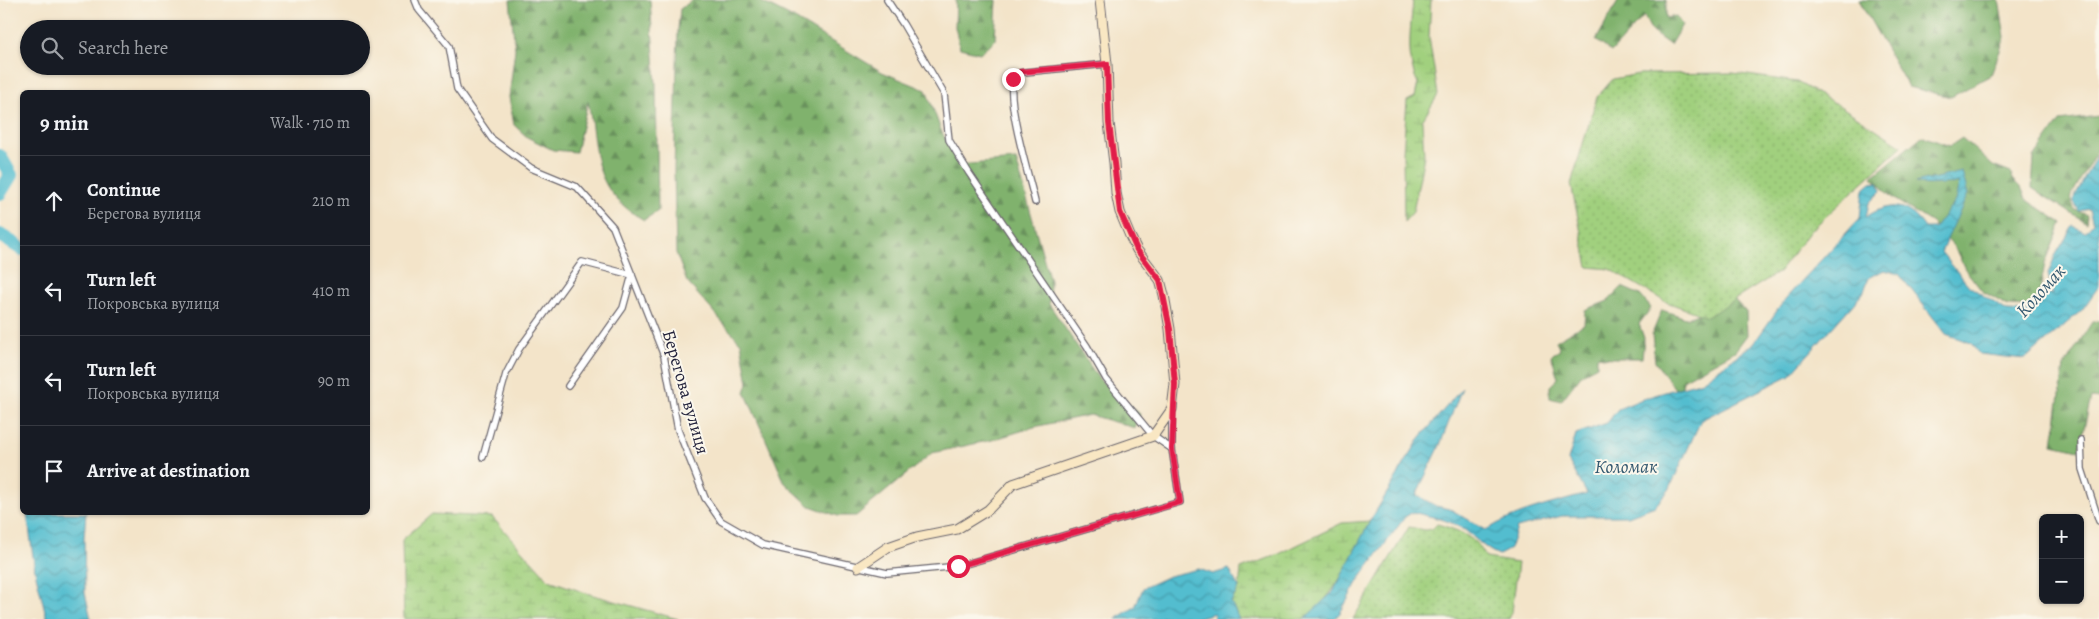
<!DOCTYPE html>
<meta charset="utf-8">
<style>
:root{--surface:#171b24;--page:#20242c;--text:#f1f3f6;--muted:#9ea1a6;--line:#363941}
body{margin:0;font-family:Alegreya,serif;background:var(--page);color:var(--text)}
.controls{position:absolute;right:15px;bottom:15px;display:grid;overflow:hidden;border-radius:8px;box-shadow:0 1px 4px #0004}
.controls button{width:45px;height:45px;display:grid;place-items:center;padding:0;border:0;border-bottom:1px solid var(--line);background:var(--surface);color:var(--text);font:25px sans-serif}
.stop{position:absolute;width:15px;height:15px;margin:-11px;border:4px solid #e11d48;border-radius:50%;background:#fff}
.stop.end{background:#e11d48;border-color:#fff;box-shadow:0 1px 5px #0008}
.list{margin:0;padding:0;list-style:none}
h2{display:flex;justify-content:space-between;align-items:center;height:65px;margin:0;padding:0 20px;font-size:21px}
h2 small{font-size:16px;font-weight:400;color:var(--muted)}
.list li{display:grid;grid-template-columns:32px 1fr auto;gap:15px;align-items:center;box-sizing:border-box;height:90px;padding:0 20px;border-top:1px solid var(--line)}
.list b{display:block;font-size:19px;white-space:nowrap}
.list p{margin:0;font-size:16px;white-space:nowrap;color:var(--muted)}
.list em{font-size:16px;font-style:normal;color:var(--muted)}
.icon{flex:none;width:28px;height:28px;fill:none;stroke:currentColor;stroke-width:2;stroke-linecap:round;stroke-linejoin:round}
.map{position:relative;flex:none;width:2099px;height:619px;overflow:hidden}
.search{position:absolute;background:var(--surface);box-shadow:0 1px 4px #0004;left:20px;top:20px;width:350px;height:55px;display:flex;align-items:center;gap:12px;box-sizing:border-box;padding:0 18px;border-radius:28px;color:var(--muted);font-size:19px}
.panel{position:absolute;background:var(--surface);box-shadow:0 1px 4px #0004;left:20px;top:90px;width:350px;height:425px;border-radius:8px}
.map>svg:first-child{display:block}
.forest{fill:url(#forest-firs);stroke:#516a54}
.wetland{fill:url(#wetland-marsh);stroke:#62795c}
.park{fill:url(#park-dots);stroke:#62795c}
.water{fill:url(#water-waves);stroke:#3a7085}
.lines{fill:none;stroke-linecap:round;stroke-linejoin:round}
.river{stroke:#53bdcf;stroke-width:14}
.street-casing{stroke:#6b666d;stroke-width:8}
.secondary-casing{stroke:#6b666d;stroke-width:11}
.street{stroke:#fff;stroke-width:5.5}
.secondary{stroke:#f9e7c3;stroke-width:9}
.route{stroke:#e11d48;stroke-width:6}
.labels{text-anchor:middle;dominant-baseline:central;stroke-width:4;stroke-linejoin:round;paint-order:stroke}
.street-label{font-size:18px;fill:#22223b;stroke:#fbf7ec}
.water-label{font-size:19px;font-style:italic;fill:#33586f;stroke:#fbf7ec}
</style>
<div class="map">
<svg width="2099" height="619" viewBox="0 0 2099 619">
<defs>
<pattern id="forest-firs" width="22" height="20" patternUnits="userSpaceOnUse" patternTransform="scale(1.25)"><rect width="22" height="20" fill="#80b26d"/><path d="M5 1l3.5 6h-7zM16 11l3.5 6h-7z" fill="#68905b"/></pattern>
<pattern id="wetland-marsh" width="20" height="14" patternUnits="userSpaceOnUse" patternTransform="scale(1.25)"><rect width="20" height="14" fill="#a1d07e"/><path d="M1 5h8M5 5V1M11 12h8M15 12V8" fill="none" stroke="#8ab26e"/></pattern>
<pattern id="park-dots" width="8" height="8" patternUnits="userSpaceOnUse" patternTransform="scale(1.25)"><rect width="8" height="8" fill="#a1d07e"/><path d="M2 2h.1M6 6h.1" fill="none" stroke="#8ab26e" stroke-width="1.8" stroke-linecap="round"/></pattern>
<pattern id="water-waves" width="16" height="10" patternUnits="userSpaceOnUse" patternTransform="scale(1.25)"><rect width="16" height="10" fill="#53bdcf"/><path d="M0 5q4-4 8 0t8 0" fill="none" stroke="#4499a9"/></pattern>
</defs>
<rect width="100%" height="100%" fill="#fbf7ec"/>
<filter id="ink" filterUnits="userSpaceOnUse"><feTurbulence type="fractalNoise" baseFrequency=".02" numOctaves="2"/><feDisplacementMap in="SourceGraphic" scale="10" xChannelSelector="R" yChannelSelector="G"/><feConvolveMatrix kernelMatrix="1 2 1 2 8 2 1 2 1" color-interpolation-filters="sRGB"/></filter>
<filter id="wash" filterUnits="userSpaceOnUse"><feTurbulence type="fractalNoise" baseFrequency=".0096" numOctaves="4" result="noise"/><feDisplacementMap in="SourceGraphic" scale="20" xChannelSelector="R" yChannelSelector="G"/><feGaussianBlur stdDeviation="1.12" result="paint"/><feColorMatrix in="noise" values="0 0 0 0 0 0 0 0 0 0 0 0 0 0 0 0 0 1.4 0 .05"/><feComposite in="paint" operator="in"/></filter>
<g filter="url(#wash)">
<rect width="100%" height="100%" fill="#f3e4c9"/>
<g class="forest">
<path d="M510 0H650L656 84 658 211 644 220C590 189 598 154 588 101L576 152 553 150 527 137 514 125 509 97 515 49Z"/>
<polygon points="693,0 758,0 793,18 882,72 926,90 941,130 958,165 1016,160 1050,281 1049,304 1099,379 1140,414 1135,428 1090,415 1034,427 992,440 932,453 856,516 838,516 810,506 785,483 745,392 748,383 741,343 687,282 676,253 674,170 678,29 680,9"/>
<polygon points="956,0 997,0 995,40 980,53 960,48 955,27"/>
<polygon points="1619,0 1666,0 1666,18 1676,16 1682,25 1670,45 1652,32 1644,16 1611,52 1596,40"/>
<polygon points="1859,0 1999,0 2005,37 1991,75 1951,97 1908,87"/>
<polygon points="2099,116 2099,147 2070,198 2075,210 2087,215 2086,223 2032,188 2034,158 2060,121"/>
<polygon points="1922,136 1950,146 1962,138 1993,166 2011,173 2013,179 2021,187 2026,199 2062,223 2045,263 2039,296 2032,307 2008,306 1982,291 1965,269 1955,248 1932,223 1891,197 1872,177"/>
<polygon points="1622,287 1640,295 1651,308 1639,324 1644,338 1642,358 1612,358 1597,356 1597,366 1582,374 1561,401 1550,398 1550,386 1558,378 1551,355 1560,350 1556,341 1584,324 1585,310 1608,301"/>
<polygon points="1726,291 1746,312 1747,335 1735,351 1683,380 1682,387 1675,389 1655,362 1652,334 1662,310 1686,318 1707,311"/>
<polygon points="2099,321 2099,399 2091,398 2079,450 2053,444 2064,366 2092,322"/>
</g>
<g class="wetland">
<path d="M1413 0H1431L1429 37 1438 95 1422 121 1424 156 1413 212 1404 222 1403 152 1407 101 1415 97 1418 83C1405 59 1411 27 1413 0Z"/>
<polygon points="432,514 492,517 549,580 586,593 678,619 404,619 402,540"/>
<path d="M1370 521C1351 557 1338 594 1304 619H1239L1231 602 1239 588 1241 569 1279 554 1342 523Z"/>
</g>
<g class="park">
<polygon points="1733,73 1797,82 1840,106 1902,146 1810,231 1779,272 1707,317 1664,301 1610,269 1588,267 1571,184 1597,97 1613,79 1639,74"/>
<path d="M1437 524C1458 530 1477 537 1486 558L1518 563 1512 612 1509 619H1353L1409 527 1425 530 1432 529Z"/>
</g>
<g class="water">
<path d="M2099 151V286L2082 310 2025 359 1979 354 1971 343 1946 334 1899 274 1884 270 1869 278 1863 293 1790 375 1701 420 1669 490 1655 506 1628 516H1562L1517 528 1510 549 1499 555C1481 548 1471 531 1454 524 1442 518 1426 516 1413 512L1405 517 1358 581 1340 613 1334 619H1304L1333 592 1370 521 1420 438 1462 388 1438 450 1416 495 1436 506 1450 509 1486 530C1518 511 1552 504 1587 494L1568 460 1576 434 1607 423 1618 409 1645 398 1702 381 1754 343 1786 298 1860 218 1863 190 1871 183 1878 182 1881 191 1869 203 1866 217C1890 201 1908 203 1925 228H1935L1955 201 1959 184C1945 182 1929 187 1915 183L1962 172 1968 194 1941 252 1969 286 2007 311 2027 312 2039 305 2046 294H2053L2048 274 2055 256 2073 226 2085 232 2093 223 2089 209 2079 211 2073 200Z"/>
<polygon points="27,513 86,513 84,537 85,593 91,619 47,619 35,571"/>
<polygon points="1199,569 1213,574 1229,569 1239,588 1231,602 1239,619 1214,619 1214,613 1193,619 1115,619 1135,607 1143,588 1169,576"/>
</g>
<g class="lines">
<g class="river">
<polyline points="0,156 11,175 0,193"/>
<polyline points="0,235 22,249"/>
</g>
</g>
</g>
<g filter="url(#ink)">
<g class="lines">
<g class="street-casing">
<g id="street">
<polyline points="415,0 419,10 449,46 457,89 492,139 531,168 577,187 613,227 664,356 678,430 705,498 721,521 763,545 887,573 959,566 1180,502 1172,449 1172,410"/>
<polyline points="887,0 903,24 944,94 949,140 969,173 1087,346 1106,379 1153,436 1172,449"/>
<path d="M1035 202C1029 176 1006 102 1013 79L1020 73 1025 72 1107 64"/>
<polyline points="2081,440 2082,469 2099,521"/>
<polyline points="483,457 506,374 519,349 582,262 632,275 623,308 568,386"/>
</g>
</g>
<g class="secondary-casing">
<polyline id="secondary" points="858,567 888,547 917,537 957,529 988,510 1013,484 1153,436 1172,409 1175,384 1170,329 1164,295 1160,280 1137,250 1130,236 1120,212 1116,193 1114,163 1109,123 1107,64 1100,0"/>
</g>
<use href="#street" class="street"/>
<use href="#secondary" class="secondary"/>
</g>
</g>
<g class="lines" filter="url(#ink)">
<polyline class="route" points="958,566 1180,502 1172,449 1175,384 1170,329 1160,280 1137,250 1120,212 1109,123 1107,64 1020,72 1013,79"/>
</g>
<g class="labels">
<g class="street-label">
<text transform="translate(686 392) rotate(74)">Берегова вулиця</text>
</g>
<g class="water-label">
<text transform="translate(2041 291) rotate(-48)">Коломак</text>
<text x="1626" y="467">Коломак</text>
</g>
</g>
</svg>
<div class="controls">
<button>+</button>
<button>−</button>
</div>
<div class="stop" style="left:958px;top:566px"></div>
<div class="stop end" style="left:1013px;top:79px"></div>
<div class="search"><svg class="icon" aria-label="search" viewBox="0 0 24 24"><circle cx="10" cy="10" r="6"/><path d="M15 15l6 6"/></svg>Search here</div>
<section class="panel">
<h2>9 min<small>Walk · 710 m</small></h2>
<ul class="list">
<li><svg class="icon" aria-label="ahead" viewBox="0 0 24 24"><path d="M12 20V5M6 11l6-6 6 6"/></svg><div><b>Continue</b><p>Берегова вулиця</p></div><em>210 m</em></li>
<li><svg class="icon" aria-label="left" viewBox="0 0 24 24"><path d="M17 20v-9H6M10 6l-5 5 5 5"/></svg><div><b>Turn left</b><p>Покровська вулиця</p></div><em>410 m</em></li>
<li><svg class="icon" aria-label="left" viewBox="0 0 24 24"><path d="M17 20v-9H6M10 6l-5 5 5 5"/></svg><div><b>Turn left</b><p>Покровська вулиця</p></div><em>90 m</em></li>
<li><svg class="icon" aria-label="arrive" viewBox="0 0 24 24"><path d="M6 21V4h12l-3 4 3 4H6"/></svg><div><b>Arrive at destination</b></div></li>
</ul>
</section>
</div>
